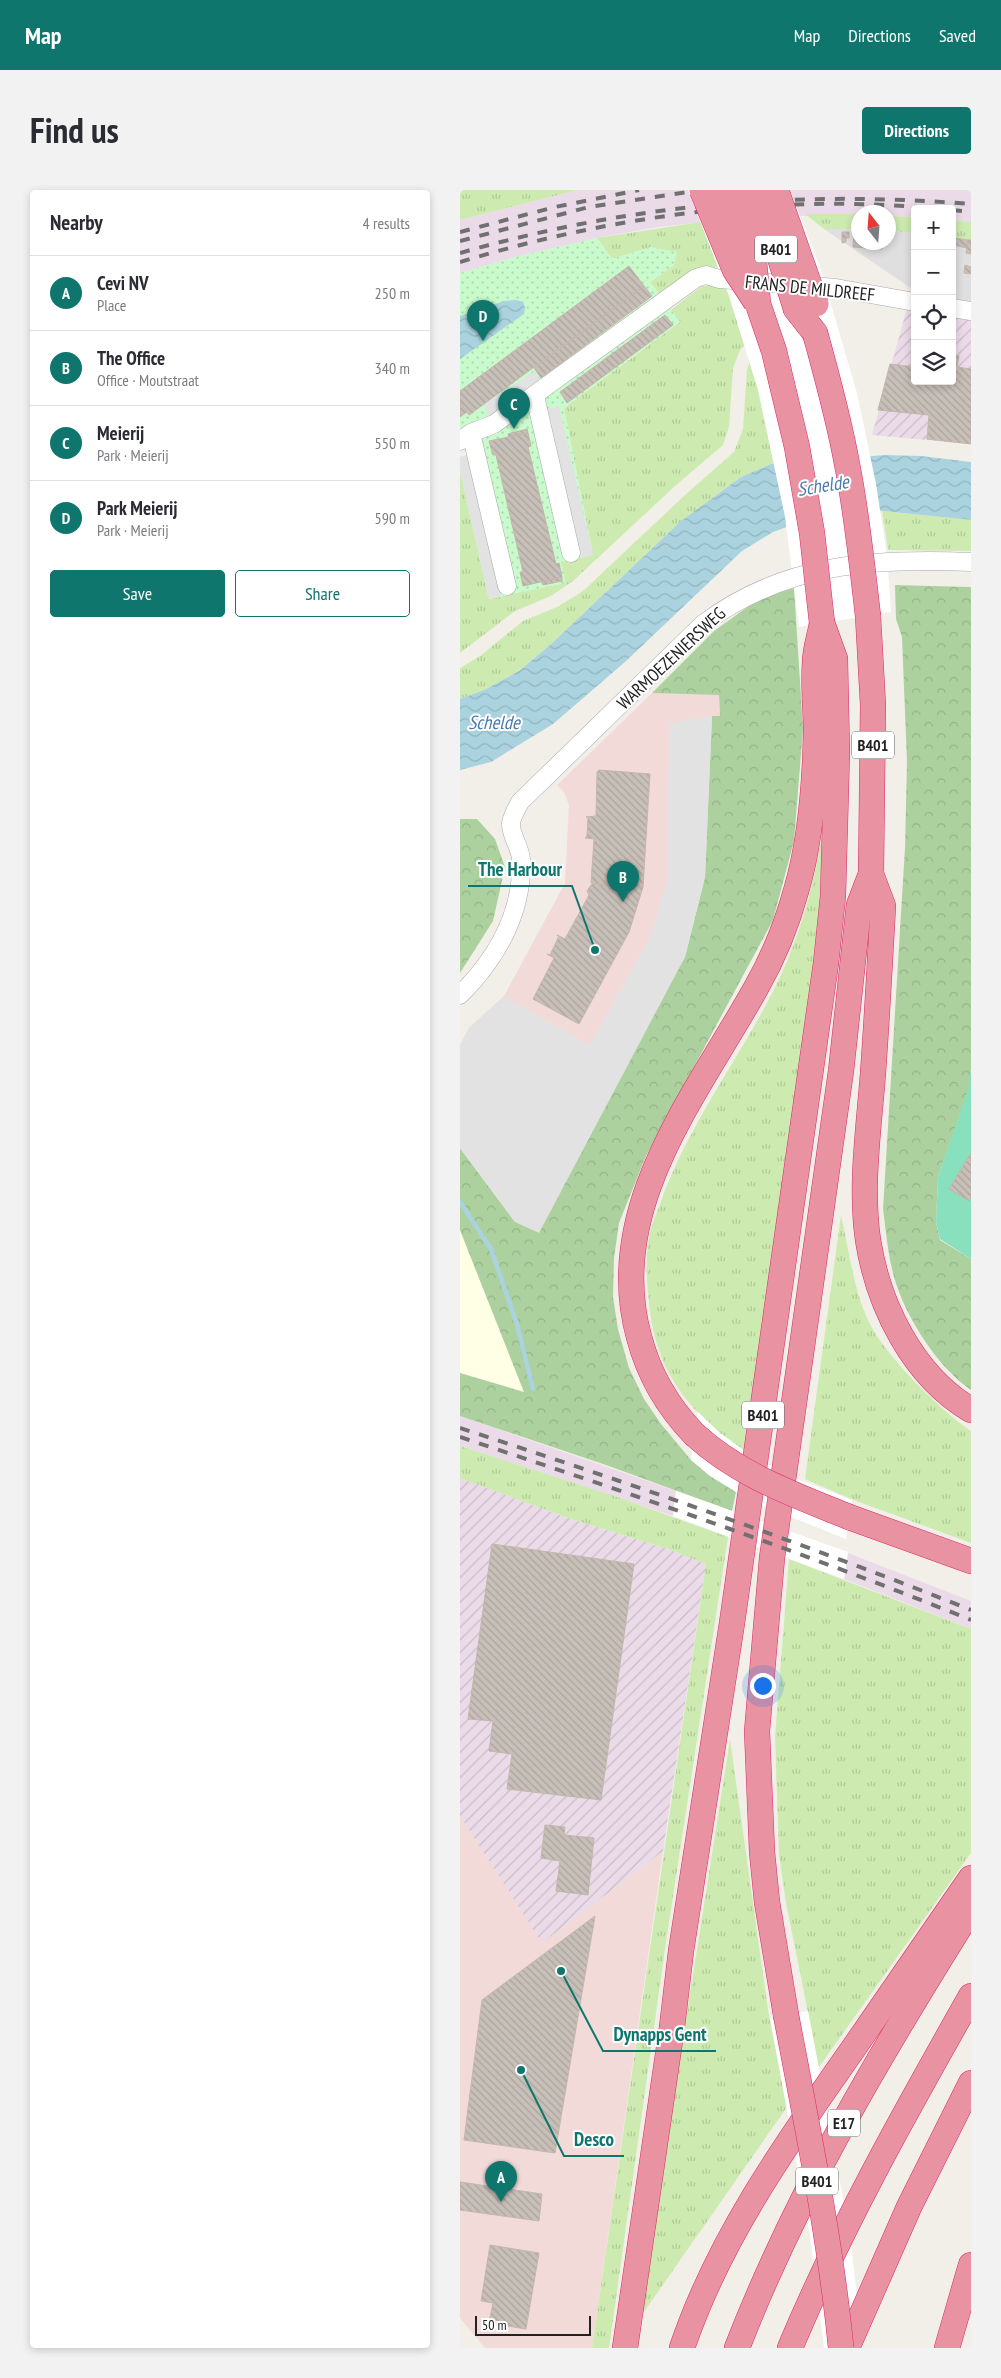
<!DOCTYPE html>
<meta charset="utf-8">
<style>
:root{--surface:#fff;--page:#f2f2f3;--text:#2b2b33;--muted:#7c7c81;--line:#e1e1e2;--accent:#0f766e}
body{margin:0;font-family:"PT Sans Narrow",sans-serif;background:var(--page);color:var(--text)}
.controls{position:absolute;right:15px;top:15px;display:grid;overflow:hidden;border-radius:5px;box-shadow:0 2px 8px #0003}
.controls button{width:45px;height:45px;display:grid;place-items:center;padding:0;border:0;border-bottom:1px solid var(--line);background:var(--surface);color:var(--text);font:25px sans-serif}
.compass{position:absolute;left:391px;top:15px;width:45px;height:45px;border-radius:50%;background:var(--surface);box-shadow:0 2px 8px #0003;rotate:343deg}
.scale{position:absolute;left:15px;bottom:12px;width:116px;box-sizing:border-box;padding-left:5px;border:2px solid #222;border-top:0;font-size:14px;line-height:18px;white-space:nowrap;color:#222;-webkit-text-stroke:4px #fff;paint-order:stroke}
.you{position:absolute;left:302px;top:1495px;width:18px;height:18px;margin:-12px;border:4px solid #fff;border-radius:50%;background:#1a73e8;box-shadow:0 0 0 8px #1a73e833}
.badge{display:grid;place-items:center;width:32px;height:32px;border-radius:50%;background:var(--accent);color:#fff;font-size:16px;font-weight:700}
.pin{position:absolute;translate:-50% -41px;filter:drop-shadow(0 1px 2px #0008)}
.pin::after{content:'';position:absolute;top:26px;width:18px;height:15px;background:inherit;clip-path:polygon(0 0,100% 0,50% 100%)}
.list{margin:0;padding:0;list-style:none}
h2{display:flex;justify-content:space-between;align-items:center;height:65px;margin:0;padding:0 20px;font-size:21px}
h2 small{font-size:16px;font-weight:400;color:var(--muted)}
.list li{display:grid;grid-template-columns:32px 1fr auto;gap:15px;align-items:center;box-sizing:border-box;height:75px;padding:0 20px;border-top:1px solid var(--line)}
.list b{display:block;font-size:19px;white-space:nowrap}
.list p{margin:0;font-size:16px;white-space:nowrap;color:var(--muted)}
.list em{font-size:16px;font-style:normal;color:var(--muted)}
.actions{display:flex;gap:10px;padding:15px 20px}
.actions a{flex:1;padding:11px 0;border:1px solid var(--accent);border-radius:5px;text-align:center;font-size:18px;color:var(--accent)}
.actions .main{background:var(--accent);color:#fff}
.icon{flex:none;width:28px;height:28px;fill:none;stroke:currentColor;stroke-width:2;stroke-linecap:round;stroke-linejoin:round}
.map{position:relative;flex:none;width:511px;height:2158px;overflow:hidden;border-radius:5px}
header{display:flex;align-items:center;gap:30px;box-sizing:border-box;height:70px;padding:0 25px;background:var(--accent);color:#fff}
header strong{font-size:24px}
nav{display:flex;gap:28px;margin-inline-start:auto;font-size:18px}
.intro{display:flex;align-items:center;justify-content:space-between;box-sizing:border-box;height:120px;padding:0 30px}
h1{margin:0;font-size:35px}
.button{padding:12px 22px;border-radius:5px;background:var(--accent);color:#fff;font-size:18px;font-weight:700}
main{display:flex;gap:30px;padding:0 30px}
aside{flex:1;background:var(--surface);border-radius:5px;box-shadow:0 2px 8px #0003}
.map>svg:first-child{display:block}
.residential{fill:#e0dfdf}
.commercial{fill:#f2dad9}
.industrial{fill:url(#industrial-furrows)}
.education{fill:#ffffe5}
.railway{fill:#ebdbe8}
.grass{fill:url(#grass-tufts)}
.forest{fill:url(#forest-crowns)}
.park{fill:url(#park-dots)}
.pitch{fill:#88e0be}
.parking{fill:#e2e2e2}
.water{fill:url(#water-waves)}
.pier{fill:#fff}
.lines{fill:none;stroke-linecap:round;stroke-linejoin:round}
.stream{stroke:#aad3df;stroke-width:4.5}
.building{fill:url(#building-back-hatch);stroke:#c4b6ab}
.minor-casing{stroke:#a9a9a9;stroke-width:19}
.highway-casing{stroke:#dc2a67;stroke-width:26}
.minor{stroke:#fff;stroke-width:18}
.highway{stroke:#e892a2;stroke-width:25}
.rail{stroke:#707070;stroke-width:4;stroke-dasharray:10 10;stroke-linecap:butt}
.highway-bridge-casing{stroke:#dc2a67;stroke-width:26;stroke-linecap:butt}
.highway-bridge{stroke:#e892a2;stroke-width:25}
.labels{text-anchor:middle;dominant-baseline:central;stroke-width:4;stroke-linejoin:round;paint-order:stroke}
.shield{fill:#fff;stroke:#646464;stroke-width:1}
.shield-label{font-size:16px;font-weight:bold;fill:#222}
.street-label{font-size:18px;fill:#222;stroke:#fff}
.water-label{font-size:19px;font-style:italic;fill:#4a7aab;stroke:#fff}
.leader{fill:none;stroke:#0f766e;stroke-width:2}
.callout-dot{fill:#0f766e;stroke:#fff;stroke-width:2}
.callout-label{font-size:19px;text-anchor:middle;font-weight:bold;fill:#0f766e;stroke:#fff;stroke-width:4;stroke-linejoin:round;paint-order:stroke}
</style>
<header>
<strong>Map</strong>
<nav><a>Map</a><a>Directions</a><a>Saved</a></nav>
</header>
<div class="intro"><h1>Find us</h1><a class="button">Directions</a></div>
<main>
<aside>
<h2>Nearby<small>4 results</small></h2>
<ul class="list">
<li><span class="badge">A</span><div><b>Cevi NV</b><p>Place</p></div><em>250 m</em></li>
<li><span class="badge">B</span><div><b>The Office</b><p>Office · Moutstraat</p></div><em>340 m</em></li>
<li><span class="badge">C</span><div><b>Meierij</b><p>Park · Meierij</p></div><em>550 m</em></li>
<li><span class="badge">D</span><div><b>Park Meierij</b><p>Park · Meierij</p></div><em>590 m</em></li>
</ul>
<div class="actions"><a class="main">Save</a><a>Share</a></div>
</aside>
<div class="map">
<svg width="511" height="2158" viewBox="0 0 511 2158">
<defs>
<pattern id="industrial-furrows" width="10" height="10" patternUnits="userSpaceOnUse" patternTransform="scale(1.25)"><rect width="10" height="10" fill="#ebdbe8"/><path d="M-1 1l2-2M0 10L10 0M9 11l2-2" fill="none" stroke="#c9bcc7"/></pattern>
<pattern id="grass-tufts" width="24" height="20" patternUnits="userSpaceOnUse" patternTransform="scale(1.25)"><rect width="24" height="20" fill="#cdebb0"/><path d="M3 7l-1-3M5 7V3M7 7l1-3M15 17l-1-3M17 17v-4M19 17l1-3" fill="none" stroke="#b0c997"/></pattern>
<pattern id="forest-crowns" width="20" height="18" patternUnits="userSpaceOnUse" patternTransform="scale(1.25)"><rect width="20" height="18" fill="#add19e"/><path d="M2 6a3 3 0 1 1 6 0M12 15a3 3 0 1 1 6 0" fill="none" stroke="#95b388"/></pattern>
<pattern id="park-dots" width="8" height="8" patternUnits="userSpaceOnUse" patternTransform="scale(1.25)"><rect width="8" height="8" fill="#c8facc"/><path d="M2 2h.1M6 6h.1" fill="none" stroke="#acd6af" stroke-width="1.8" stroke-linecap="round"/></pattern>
<pattern id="water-waves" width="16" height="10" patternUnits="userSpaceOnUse" patternTransform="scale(1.25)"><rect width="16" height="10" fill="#aad3df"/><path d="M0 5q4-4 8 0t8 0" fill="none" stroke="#92b5bf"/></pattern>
<pattern id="building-back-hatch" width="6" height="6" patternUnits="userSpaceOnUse" patternTransform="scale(1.25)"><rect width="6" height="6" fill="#c7bfb8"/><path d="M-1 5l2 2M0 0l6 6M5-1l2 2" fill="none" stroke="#aba49e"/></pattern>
</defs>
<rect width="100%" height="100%" fill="#f2efe9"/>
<g class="residential">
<polygon points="364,39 398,39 398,52 428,52 429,41 455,43 455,101"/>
<polygon points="492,48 511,50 511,114 492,111"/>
</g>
<g class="commercial">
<polygon points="192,503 259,504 260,526 252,527 245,687 79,1043 0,958 0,855 9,838 44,806 105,693 109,615 104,602 97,595"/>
<polygon points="0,1626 82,1752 203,1661 132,2158 25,2158 0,2128"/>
</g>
<g class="industrial">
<polygon points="447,118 455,118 455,191 492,191 492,124 511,127 511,254 412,245"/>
<polygon points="0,1288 108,1328 208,1359 246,1374 203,1661 82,1753 0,1626"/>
</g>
<polygon class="education" points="0,1040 64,1203 0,1183"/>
<g class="railway">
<polygon points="118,0 511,0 511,32 492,30 492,19 455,19 455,27 429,26 428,22 398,22 398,24 283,28 198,37 142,47 55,67 0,83 0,30"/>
<polygon points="0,1226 216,1301 213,1326 0,1256"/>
<polygon points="388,1363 511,1411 511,1439 384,1389"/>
</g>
<g class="grass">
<polygon points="0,0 118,0 0,30"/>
<polygon points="345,24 398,24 398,39 364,39"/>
<polygon points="428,26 455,27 455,43 429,41"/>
<polygon points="492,30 511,32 511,50 492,48"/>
<polygon points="247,31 264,77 248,78 202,108 190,92 214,75 191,57 152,69 137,48"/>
<polygon points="251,95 277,102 287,154 280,160 273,178 269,237 263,255 215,296 113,391 91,406 55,421 0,463 0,281 29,409 49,405 101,372 133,365 104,218 220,132 211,120 242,96"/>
<polygon points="291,168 320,274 311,274 281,287 221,331 90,455 59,481 24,500 0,509 0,478 20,466 63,431 97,417 123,401 225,305 274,262 283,239 287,180"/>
<polygon points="422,321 511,330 511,361 428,360"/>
<path d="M363 639 361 707 345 841 284 1261C232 1225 198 1185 190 1122 187 1096 184 1069 190 1043 192 1032 198 1021 201 1011 228 937 272 879 308 811 337 757 354 699 363 639Z"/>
<path d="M381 1025C389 1059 394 1105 411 1136 427 1167 482 1222 511 1241V1353L391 1309 345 1289Z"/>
<polygon points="0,1256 160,1308 268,1347 205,1759 149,2158 132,2158 246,1374 208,1359 108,1328 0,1288"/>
<polygon points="329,1369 511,1439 511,1663 359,1877 326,1713 319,1664 315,1547"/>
<polygon points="270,1549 308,1820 327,1917 179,2129"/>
</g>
<g class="forest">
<path d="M435 395 511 397V879L509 899 478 987 476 1032 480 1050 511 1069V1200C477 1177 445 1126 434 1087 428 1065 426 1042 423 1019L445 658 447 572 442 447 436 429Z"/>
<polygon points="334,398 343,539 334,651 313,730 186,966 159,1033 154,1068 153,1107 158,1139 169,1178 184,1209 201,1234 231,1270 252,1287 276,1302 272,1321 146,1275 0,1226 0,1183 64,1202 0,1040 0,958 55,1032 225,767 245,687 252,526 260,526 259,505 192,503 254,441 300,408"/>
<polygon points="0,629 17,629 35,649 45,677 33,731 0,783"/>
</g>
<polygon class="park" points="137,48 152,69 191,57 217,62 214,75 190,92 220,132 104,218 133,365 101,372 106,393 29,409 0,281 0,267 8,265 5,260 0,260 0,83 55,67"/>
<polygon class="pitch" points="511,879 511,1069 480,1049 476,1032 478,987 508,899"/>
<g class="parking">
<polygon points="75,181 79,190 28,227 25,214"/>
<polygon points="99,216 133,365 122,368 87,219"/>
<polygon points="8,265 40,407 29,409 0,281 0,267"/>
<polygon points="252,526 245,687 225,767 79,1043 55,1032 0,958 0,855 9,838 44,806 130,855 190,747 207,692 209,533"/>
</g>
<g class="water">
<polygon points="56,110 63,112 65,118 64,124 0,169 0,126 44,111"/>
<polygon points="425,265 461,266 511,272 511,330 413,320 332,335 313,342 282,361 165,472 93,534 31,572 0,580 0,509 24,500 59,481 90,455 221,331 281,287 311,274"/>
</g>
<g class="pier">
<polygon points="228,0 330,0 360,77 397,203 416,294 427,366 431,422 339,437 325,327 298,200 268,103"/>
<polygon points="238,1222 260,1243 295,1268 340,1290 392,1310 386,1349 291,1311 250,1286 231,1270"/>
<polygon points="216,1301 388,1362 384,1389 213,1326"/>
<polygon points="348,1821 390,2046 403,2158 364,2158 350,2046 310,1828"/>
</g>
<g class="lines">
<polyline class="stream" points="0,1012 31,1059 57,1134 73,1199"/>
</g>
<g class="building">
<polygon points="382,42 389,42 389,48 386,48 386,52 382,53"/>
<polygon points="394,44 398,44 398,52 423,52 422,59 393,57"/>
<polygon points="494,48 508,50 507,58 493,55"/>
<polygon points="508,50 511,50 511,64 506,63"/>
<polygon points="505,75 511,77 511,84 504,83"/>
<polygon points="169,76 184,96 9,225 0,213 0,201"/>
<polygon points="184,96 192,106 81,188 74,178"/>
<polygon points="205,125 213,135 107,213 100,202"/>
<polygon points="492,164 499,166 497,177 511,179 511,254 467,249 469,225 418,220 430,174 455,177 455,191 492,191"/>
<polygon points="0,213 7,222 0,227"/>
<polygon points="67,239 68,243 49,247 48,244"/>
<polygon points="68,243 71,256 68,257 96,374 99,373 102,387 63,396 60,382 63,382 36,265 33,265 29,251"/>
<polygon points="102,387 102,391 83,395 82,392"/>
<polygon points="139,580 190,584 183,697 161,696 160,702 149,702 149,695 131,693 134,649 125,648 127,646 128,627 126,627 136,626 137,582"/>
<polygon points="132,694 149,695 149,702 160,702 161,696 183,697 169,742 119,834 73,809 94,768 87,764 90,765 99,746 97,745 105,749 129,705 127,701"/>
<polygon points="511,963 511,1008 509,1011 489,999"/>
<polygon points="32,1354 174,1374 141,1610 47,1599 52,1564 29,1561 33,1531 8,1529"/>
<polygon points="85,1635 105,1637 104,1645 134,1648 128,1705 96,1701 100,1671 81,1668"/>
<polygon points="135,1726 95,1963 4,1950 22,1810"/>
<polygon points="0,1992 82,2004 79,2031 0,2020"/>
<polygon points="30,2055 79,2063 66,2139 29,2133 33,2113 21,2111"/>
</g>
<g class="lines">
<g class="minor-casing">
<g id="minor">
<polyline points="492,118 511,121"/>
<polyline points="75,206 111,363"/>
<polyline points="11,243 47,396"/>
<polyline points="0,251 11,243 34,234 236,88 246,85 259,89 376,98 455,112"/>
<path d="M0 805C36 769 63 723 61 670 61 658 50 645 51 633 52 626 57 618 60 612L243 434C324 373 413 368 511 372"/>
</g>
</g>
<g class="highway-casing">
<g id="highway">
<polyline points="336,119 355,143"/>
<path d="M411 684 423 716C420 772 417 827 413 883 409 937 400 996 408 1050 418 1115 453 1186 511 1220"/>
<path d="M234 1244C207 1216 189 1185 179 1147 143 1018 237 904 296 798 313 768 327 734 336 701 351 651 355 594 356 541 356 518 353 495 355 472 355 459 360 446 362 433"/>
<polyline points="389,1327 511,1371"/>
<polyline points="326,1825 307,1712 302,1662 297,1541 312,1368 381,881 399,715 411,684 413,515 408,426"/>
<polyline points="165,2158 212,1837 221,1761 272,1433 366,773 373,706 377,562 375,469 362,433"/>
<path d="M222 2158C259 2048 327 1953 393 1859 432 1802 472 1745 511 1688"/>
<path d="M277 2158C337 2003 423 1859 511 1719"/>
<path d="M330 2158C381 2036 446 1921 511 1806"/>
<polyline points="387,2158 449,2017 511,1893"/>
<polyline points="487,2158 511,2075"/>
</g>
</g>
<use href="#minor" class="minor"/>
<use href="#highway" class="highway"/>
<g class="rail">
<polyline points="492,20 511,22"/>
<polyline points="0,42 95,17 179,0"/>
<polyline points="0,51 129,17 241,0"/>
<path d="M0 63C172 14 333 0 511 14"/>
<path d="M0 72C155 25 319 3 482 19"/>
<path d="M0 1238C172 1294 343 1353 511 1420"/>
<path d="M0 1247C172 1304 343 1362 511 1430"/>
</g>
<g class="highway-bridge-casing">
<g id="highway-bridge">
<polyline points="242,0 275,80 296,112"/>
<polyline points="267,0 294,71 298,114 314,161 337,257 352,343 362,433"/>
<polyline points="291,0 320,68 336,119"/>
<polyline points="316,0 356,114"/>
<path d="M355 143C367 186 379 230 387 274 397 324 402 375 408 426"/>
<path d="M234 1244C278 1285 335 1305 389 1327"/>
<path d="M326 1825C347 1936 370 2046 381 2158"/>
</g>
</g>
<use href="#highway-bridge" class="highway-bridge"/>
</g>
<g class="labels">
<g class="shield">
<rect x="295" y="45.5" width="42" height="27" rx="4"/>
<rect x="392" y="541.5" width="42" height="27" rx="4"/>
<rect x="282" y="1211.5" width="42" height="27" rx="4"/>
<rect x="368" y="1919.5" width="32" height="27" rx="4"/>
<rect x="336" y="1977.5" width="42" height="27" rx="4"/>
</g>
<g class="shield-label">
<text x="316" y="59">B401</text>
<text x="413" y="555">B401</text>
<text x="303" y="1225">B401</text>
<text x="384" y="1933">E17</text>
<text x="357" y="1991">B401</text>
</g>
<g class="street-label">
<text transform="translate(350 98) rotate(6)">FRANS DE MILDREEF</text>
<text transform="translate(211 468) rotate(-43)">WARMOEZENIERSWEG</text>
</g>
<g class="water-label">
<text transform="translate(363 295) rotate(-9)">Schelde</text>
<text x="34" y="532">Schelde</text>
</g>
</g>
<path class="leader" d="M135 760L112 696H8M101 1781L143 1861H256M61 1880L104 1966H164"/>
<g class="callout-dot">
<circle cx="135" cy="760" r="5"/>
<circle cx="101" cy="1781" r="5"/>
<circle cx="61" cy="1880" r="5"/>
</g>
<g class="callout-label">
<text x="60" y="686">The Harbour</text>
<text x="200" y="1851">Dynapps Gent</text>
<text x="134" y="1956">Desco</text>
</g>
</svg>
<div class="controls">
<button>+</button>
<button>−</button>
<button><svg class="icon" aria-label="locate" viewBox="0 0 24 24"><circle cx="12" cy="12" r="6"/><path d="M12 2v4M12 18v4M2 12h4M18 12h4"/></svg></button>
<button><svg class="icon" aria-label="layers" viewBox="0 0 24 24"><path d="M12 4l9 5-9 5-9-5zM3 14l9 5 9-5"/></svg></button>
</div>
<svg class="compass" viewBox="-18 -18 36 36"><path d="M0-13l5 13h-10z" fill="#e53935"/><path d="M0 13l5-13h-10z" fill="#7c7c81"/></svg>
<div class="scale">50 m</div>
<div class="you"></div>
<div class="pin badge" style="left:41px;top:2012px">A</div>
<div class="pin badge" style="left:163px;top:712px">B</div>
<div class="pin badge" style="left:54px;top:239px">C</div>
<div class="pin badge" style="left:23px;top:151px">D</div>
</div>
</main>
